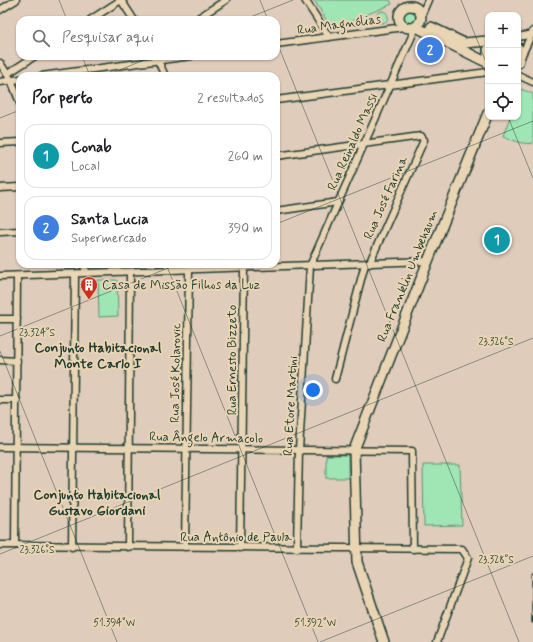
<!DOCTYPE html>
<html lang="pt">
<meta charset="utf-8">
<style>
:root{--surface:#fff;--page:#f2f2f2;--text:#202124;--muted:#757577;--line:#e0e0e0;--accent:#c8321e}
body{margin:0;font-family:Mynerve,sans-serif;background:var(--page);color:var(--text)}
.controls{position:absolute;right:12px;top:12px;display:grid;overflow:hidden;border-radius:8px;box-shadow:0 1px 3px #0004}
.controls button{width:36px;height:36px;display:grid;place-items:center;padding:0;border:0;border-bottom:1px solid var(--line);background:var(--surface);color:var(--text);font:20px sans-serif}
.you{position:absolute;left:313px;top:390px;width:14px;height:14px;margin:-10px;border:3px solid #fff;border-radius:50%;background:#1a73e8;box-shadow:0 0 0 6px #1a73e833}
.badge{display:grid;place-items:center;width:26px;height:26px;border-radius:50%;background:var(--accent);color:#fff;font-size:13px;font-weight:700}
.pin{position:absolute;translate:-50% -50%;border:2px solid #fff;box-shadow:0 1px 4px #0006}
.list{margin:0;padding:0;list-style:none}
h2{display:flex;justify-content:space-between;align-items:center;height:52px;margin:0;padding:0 16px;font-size:17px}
h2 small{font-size:13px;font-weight:400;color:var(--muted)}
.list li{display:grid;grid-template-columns:26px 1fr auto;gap:12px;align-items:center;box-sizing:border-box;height:64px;margin:0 8px 8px;padding:0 8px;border:1px solid var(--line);border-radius:12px}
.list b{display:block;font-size:15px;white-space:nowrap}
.list p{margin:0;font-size:13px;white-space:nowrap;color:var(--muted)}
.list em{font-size:13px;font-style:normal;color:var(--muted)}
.icon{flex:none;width:22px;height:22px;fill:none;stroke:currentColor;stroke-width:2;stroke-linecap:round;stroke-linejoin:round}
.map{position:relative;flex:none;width:533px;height:642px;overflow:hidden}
.search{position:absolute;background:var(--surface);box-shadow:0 1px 3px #0004;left:16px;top:16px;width:264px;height:44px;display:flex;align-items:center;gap:10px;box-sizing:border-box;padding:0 14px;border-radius:12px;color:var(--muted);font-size:15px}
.panel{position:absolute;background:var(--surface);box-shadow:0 1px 3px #0004;left:16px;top:72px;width:264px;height:196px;border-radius:12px}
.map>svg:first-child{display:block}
.green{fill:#9fe6b4;stroke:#5f9274}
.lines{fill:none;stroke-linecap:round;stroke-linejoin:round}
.street-casing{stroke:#1f3d34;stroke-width:9}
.secondary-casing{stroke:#1f3d34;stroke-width:12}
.street{stroke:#e9d4b3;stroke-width:6}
.secondary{stroke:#e9d4b3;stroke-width:9}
.rail-casing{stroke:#1f3d34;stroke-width:3.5}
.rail{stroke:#e9d4b3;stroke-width:2;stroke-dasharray:6;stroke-linecap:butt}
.ticks{fill:none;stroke:#1f3d34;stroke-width:1;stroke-opacity:0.45}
.labels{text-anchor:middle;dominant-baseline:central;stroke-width:4;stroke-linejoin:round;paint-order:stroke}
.street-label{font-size:13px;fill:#1f3d34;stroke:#e9d4b3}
.poi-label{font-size:13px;fill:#1f3d34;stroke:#e9d4b3;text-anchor:start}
.neighbourhood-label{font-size:14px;font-weight:bold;fill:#1f3d34;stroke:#e9d4b3}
.ticks-label{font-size:10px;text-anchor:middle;fill:#1f3d34;stroke:#e9d4b3;stroke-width:4;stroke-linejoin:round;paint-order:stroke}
</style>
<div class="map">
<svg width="533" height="642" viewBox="0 0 533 642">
<rect width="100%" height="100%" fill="#e0ccbb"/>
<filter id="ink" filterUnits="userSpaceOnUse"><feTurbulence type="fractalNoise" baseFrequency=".025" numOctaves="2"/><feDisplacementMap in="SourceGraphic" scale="8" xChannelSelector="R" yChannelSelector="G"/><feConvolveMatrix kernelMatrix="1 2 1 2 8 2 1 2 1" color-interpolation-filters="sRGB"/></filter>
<g filter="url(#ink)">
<g class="green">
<polygon points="314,0 390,0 392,4 332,29"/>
<circle cx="410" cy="17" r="7"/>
<circle cx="382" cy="17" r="6"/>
<path d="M521 89 533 94V143C522 145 513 140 503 136L510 117H518V98Z"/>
<polygon points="98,280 117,280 118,316 99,317"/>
<rect x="326" y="455" width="22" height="23"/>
<polygon points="423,465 460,465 462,525 424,526"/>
</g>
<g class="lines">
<g class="street-casing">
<g id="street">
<polyline points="121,0 134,20"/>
<polyline points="305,0 329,37"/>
<polyline points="0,10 16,0"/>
<polyline points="421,16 428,0"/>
<polyline points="90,20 121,0"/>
<polyline points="195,20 226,0"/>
<polyline points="518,37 533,34"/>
<polyline points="276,44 404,27"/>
<polyline points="156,56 165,76"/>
<polyline points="520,59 533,31"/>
<polyline points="0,63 11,80 20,103"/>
<polyline points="7,74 35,56"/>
<polyline points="518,75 533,82"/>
<polyline points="41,76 191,56"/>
<polyline points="0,82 20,79"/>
<polyline points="276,100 488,72"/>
<polyline points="0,143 20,142"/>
<polyline points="276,156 421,136 424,140 369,264"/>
<polyline points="0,188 20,187"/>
<polyline points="276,211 338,202"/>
<polyline points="0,232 20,231"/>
<polyline points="83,264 87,273"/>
<polyline points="0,276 428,261"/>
<polyline points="0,319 17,319"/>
<polyline points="0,360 17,361"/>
<polyline points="335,379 365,264"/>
<polyline points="0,400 17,400"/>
<polyline points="0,447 412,451 413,549"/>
<polyline points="0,545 462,549 468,558 437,642"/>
<polyline points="15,545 17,276"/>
<polyline points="72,547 75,274"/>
<polyline points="128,547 130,272"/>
<polyline points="185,547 189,270"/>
<polyline points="240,548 244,268 242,264"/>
<polyline points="297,548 299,450 310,266 416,27"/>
</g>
</g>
<g class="secondary-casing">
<g id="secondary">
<circle cx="410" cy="17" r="11"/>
<polyline points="416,27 488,63"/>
<polyline points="431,27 464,43 488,41"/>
<polyline points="518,48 520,56 518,63"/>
<polyline points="488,50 488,61"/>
<polyline points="384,642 357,562 354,450 428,261 488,113"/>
</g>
</g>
<use href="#street" class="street"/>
<use href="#secondary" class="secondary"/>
<g class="rail-casing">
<polyline id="rail" points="533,574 533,622"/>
</g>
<use href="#rail" class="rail"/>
</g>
</g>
<path class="ticks" d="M59 0 67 20M260 0 268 20M461 0 488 67M243 20 293 0M276 40 519 642M82 56 90 76M105 76 154 56M508 117 533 178M0 118 20 110M276 224 533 121M166 264 318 642M0 336 178 264M0 351 117 642M0 554 533 338M320 642 533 556"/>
<defs>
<g id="building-pin" transform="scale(0.9)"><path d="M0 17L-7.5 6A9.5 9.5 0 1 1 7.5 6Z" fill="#c8321e" stroke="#e9d4b3"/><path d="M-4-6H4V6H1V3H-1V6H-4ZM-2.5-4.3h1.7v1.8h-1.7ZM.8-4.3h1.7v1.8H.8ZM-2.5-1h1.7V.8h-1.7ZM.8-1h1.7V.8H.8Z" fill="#fff"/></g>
</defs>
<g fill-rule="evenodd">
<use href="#building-pin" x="89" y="285"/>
</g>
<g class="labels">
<g class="street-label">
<text transform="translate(339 25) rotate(-8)">Rua Magnólias</text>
<text transform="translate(353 142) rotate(-66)">Rua Reinaldo Massi</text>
<text transform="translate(386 198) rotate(-66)">Rua José Farina</text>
<text transform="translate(408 276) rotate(-68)">Rua Franklin Umbehaum</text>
<text transform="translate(232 360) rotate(-90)">Rua Ernesto Bizzeto</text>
<text transform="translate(176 373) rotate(-89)">Rua José Kolarovic</text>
<text transform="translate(291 406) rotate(-87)">Rua Etore Martini</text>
<text transform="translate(206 438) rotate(1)">Rua Ângelo Armacolo</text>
<text x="236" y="537">Rua Antônio de Paula</text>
</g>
<g class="poi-label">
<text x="102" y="285">Casa de Missão Filhos da Luz</text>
</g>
<g class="neighbourhood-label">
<text x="98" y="348">Conjunto Habitacional<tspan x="98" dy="16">Monte Carlo I</tspan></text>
<text x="97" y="495">Conjunto Habitacional<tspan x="97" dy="16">Gustavo Giordani</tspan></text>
</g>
</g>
<g class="ticks-label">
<text x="37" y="336">23.324°S</text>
<text x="496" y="345">23.326°S</text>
<text x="37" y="553">23.326°S</text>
<text x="496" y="563">23.328°S</text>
<text x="114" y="626">51.394°W</text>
<text x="315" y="626">51.392°W</text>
</g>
</svg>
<div class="controls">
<button>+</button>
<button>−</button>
<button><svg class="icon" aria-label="locate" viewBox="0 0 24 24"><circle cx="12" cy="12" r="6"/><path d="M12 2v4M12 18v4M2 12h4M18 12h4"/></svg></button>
</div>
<div class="you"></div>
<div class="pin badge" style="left:497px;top:240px;background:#0f9aa8">1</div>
<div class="pin badge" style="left:430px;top:50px;background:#3f7fe0">2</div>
<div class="search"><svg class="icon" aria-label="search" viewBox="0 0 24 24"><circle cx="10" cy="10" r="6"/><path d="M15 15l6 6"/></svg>Pesquisar aqui</div>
<section class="panel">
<h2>Por perto<small>2 resultados</small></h2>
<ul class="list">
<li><span class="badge" style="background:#0f9aa8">1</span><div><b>Conab</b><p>Local</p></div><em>260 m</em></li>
<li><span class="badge" style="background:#3f7fe0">2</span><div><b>Santa Lucia</b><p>Supermercado</p></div><em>390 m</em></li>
</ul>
</section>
</div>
